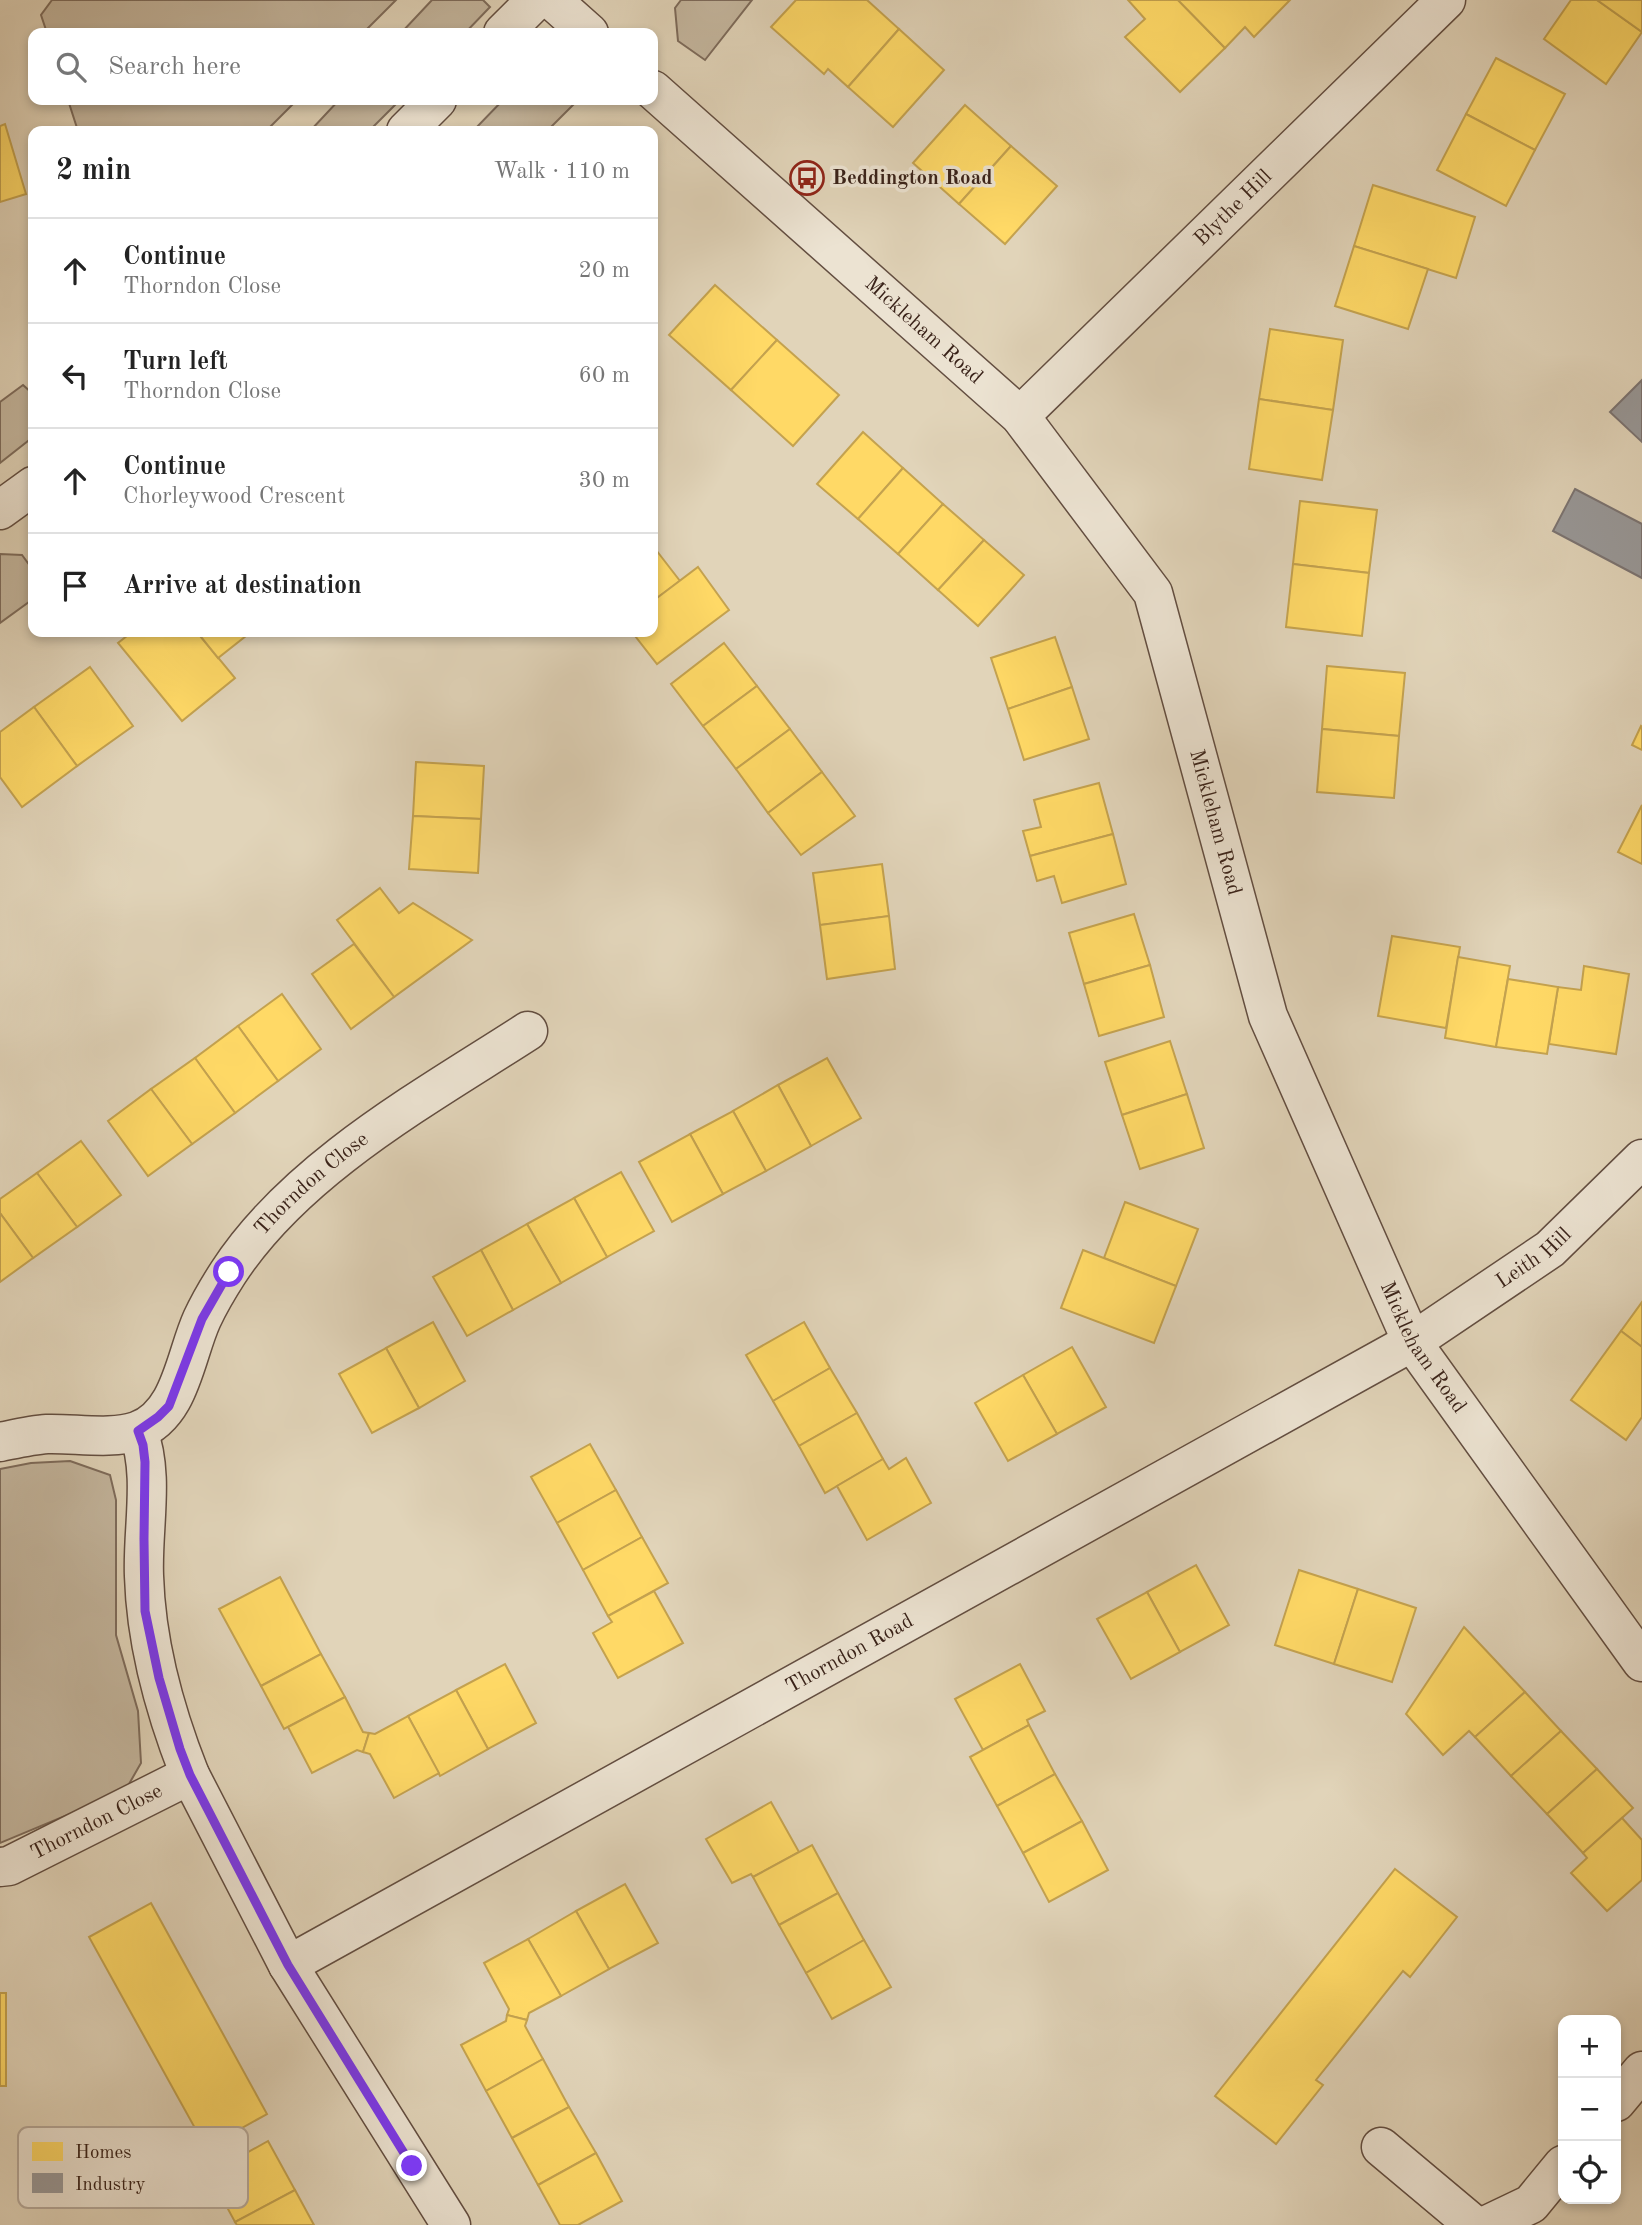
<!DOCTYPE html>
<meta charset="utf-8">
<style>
:root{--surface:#fff;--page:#f6f6f6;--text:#222;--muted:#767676;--line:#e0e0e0}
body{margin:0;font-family:"Old Standard TT",serif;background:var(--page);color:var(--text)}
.controls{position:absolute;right:21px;bottom:21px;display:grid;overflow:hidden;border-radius:14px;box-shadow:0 4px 10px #0003}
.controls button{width:63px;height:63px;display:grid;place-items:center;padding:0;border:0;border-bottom:2px solid var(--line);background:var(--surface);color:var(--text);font:35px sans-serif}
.stop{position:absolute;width:21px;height:21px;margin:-16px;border:5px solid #7c3aed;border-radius:50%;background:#fff}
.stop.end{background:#7c3aed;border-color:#fff;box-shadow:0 2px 7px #0008}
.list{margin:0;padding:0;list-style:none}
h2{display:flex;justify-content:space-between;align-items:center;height:91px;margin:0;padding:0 28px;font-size:30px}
h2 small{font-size:23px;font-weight:400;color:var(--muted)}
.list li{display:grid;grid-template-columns:46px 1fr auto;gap:21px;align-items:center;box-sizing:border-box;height:105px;padding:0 28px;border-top:2px solid var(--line)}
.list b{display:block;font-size:26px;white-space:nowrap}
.list p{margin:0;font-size:23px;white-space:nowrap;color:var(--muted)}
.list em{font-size:23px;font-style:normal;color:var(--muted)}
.icon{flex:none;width:38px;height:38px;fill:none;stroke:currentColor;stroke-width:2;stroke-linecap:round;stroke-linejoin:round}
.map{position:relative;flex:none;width:1642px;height:2225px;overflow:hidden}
.search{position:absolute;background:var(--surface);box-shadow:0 4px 10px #0003;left:28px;top:28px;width:630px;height:77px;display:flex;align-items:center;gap:18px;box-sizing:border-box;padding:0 24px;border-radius:14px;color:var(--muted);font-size:26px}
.panel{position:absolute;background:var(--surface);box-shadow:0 4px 10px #0003;left:28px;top:126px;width:630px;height:511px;border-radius:14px}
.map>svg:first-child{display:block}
.green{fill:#c4b69e;stroke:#7e6c5c;stroke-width:2}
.homes{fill:#ffd966;stroke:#c4a24f;stroke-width:2}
.industry{fill:#999;stroke:#7c7573;stroke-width:2}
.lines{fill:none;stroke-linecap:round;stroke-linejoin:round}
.minor-casing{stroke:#634e41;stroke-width:41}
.tertiary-casing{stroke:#634e41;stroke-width:41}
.minor{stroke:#ece3d2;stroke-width:38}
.tertiary{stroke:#ece3d2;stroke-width:38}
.route{stroke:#7c3aed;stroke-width:9}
.labels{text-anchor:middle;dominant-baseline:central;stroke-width:7;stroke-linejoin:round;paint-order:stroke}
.poi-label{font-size:21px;font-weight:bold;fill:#392219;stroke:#ece3d2;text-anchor:start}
.street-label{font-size:21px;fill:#392219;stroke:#ece3d2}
.key{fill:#ece3d2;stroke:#b6a99a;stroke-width:2}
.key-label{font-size:19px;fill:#392219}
</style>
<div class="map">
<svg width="1642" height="2225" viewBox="0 0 1642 2225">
<rect width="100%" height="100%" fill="#e1d4b9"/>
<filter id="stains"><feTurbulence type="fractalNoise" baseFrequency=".00286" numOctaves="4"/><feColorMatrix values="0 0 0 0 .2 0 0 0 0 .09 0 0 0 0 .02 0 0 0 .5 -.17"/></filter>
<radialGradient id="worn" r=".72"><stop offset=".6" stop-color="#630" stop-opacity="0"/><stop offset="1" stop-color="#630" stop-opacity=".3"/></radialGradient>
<g class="green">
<polygon points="52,0 396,0 363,33 47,33 41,15"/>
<polygon points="432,0 483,0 490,7 465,33 401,33"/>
<polygon points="681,0 752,0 705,60 678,41 675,8"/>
<polygon points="68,100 297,100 266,131 78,131"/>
<polygon points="339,100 400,100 369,131 310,131"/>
<polygon points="503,100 578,100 547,131 473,131"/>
<polygon points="23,385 33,394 33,437 0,463 0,402"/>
<polygon points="0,554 22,555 33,570 33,599 0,623"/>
<polygon points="70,1461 110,1475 116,1500 116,1635 138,1711 141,1763 125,1791 0,1843 0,1469 31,1463"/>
</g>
<g class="homes">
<polygon points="796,0 867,0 899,29 848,87 828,69 824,74 771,27"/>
<polygon points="1128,0 1178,0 1225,48 1180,92 1125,37 1145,19"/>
<polygon points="1178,0 1290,0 1254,37 1245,27 1225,48"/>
<polygon points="1571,0 1597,0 1642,32 1606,84 1544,39"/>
<polygon points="1597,0 1642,0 1642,32"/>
<polygon points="899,29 944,70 893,127 848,87"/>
<polygon points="1496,58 1565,94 1535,150 1466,114"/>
<polygon points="965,105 1011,146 959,204 913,163"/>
<polygon points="1466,114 1535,150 1506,206 1437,170"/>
<polygon points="5,124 26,194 0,202 0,126"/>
<polygon points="1011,146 1057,186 1005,244 959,204"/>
<polygon points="1373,185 1475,217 1456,278 1354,246"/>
<polygon points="1354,246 1428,269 1408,329 1335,306"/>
<polygon points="715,285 777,340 731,390 669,335"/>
<polygon points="1270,329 1343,340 1333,410 1259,399"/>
<polygon points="777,340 839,395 793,446 731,390"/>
<polygon points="1259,399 1333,410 1322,480 1249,469"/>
<polygon points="863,432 903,468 858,519 817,484"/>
<polygon points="903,468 943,504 898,554 858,519"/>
<polygon points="1300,501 1377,510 1369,573 1293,564"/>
<polygon points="943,504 984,540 938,590 898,554"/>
<polygon points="984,540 1024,575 978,626 938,590"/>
<polygon points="653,546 680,581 653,601"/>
<polygon points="1293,564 1369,573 1362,636 1286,627"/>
<polygon points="698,567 729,610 657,664 632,632 653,632 653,601"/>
<polygon points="132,632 197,632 235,678 182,721 118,643"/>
<polygon points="197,632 251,632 218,658"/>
<polygon points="1055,637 1072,687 1008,709 991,658"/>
<polygon points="724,643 757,686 703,726 671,684"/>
<polygon points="1327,666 1405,673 1399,736 1322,729"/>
<polygon points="90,667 133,726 77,766 34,707"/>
<polygon points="757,686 790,729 736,769 703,726"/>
<polygon points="1072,687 1089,739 1024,760 1008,709"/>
<polygon points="34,707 77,766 22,807 0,777 0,732"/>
<polygon points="1641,726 1642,727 1642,750 1632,745"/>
<polygon points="790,729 822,772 768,813 736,769"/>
<polygon points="1322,729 1399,736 1394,798 1317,792"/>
<polygon points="416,762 484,766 481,819 413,816"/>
<polygon points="822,772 855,816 801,855 768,813"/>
<polygon points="1099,783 1113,834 1030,856 1023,831 1041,827 1034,800"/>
<polygon points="1642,805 1642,864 1618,852"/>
<polygon points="413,816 481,819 478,873 409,869"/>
<polygon points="1113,834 1126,884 1062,903 1054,876 1037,881 1030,856"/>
<polygon points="882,864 889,916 820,925 813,873"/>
<polygon points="380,888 399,913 413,903 472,940 394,997 337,920"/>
<polygon points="1134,914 1150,965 1084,984 1069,933"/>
<polygon points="889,916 895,969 827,979 820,925"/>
<polygon points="1392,936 1460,947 1446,1028 1378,1016"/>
<polygon points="354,944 394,997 351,1029 312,974"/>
<polygon points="1458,957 1510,966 1496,1047 1445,1038"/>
<polygon points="1150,965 1164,1017 1099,1036 1084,984"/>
<polygon points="1584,966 1629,974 1616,1054 1549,1044 1558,987 1581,990"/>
<polygon points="1508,979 1558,987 1547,1054 1496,1047"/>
<polygon points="282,994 321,1049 278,1081 238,1026"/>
<polygon points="238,1026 278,1081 235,1113 195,1058"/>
<polygon points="1170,1041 1187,1094 1122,1115 1105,1062"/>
<polygon points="195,1058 235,1113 192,1144 151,1089"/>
<polygon points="827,1058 861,1118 811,1146 778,1085"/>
<polygon points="778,1085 811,1146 766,1171 733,1111"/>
<polygon points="151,1089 192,1144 148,1176 108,1121"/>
<polygon points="1187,1094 1204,1148 1140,1169 1122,1115"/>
<polygon points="733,1111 766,1171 723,1194 690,1134"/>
<polygon points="690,1134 723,1194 672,1222 639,1162"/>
<polygon points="81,1141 121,1195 77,1227 37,1173"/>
<polygon points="621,1172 654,1231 607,1257 574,1198"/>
<polygon points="37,1173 77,1227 33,1258 0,1213 0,1199"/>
<polygon points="574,1198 607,1257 561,1283 527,1224"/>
<polygon points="1125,1202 1198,1229 1176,1286 1104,1258"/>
<polygon points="0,1213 33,1258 0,1282"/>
<polygon points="527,1224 561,1283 513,1310 481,1250"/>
<polygon points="481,1250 513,1310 467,1336 433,1277"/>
<polygon points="1083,1250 1176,1286 1154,1343 1061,1308"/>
<polygon points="1642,1302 1642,1347 1621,1331"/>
<polygon points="433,1322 465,1381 419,1408 386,1348"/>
<polygon points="804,1322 830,1368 773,1401 746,1355"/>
<polygon points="1621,1331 1642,1347 1642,1417 1626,1440 1571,1400"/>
<polygon points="1072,1347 1106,1407 1057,1434 1023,1375"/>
<polygon points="386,1348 419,1408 372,1433 339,1374"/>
<polygon points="830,1368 857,1413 799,1446 773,1401"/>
<polygon points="1023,1375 1057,1434 1008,1461 975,1403"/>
<polygon points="857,1413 883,1459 825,1493 799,1446"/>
<polygon points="590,1444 616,1490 557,1523 531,1477"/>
<polygon points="906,1458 931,1503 867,1540 837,1486 883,1459 889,1469"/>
<polygon points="616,1490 642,1537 583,1570 557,1523"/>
<polygon points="642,1537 668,1583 608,1616 583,1570"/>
<polygon points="1196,1565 1229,1625 1180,1652 1147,1592"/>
<polygon points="1299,1570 1358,1589 1334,1664 1275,1645"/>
<polygon points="280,1577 321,1654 261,1686 219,1609"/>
<polygon points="1358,1589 1416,1608 1392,1682 1334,1664"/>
<polygon points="654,1591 683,1643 618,1678 593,1633 612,1622 608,1616"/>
<polygon points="1147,1592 1180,1652 1131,1679 1097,1619"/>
<polygon points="1464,1627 1525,1692 1475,1737 1469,1731 1443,1755 1406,1714"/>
<polygon points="321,1654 345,1697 284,1729 261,1686"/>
<polygon points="505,1664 536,1723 488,1749 456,1690"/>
<polygon points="1020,1664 1045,1711 1027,1720 1029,1725 983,1750 955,1699"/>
<polygon points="456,1690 488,1749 440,1776 408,1716"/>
<polygon points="1525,1692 1561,1731 1511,1776 1475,1737"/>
<polygon points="345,1697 363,1732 369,1733 363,1752 357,1750 312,1773 288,1727"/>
<polygon points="408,1716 439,1773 394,1798 370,1754 363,1752 369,1733 375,1734"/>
<polygon points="1029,1725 1055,1774 997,1806 970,1757"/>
<polygon points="1561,1731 1597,1769 1547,1814 1511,1776"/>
<polygon points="1597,1769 1633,1808 1583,1853 1547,1814"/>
<polygon points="1055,1774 1082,1821 1023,1853 997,1806"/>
<polygon points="771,1802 799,1852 753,1877 751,1874 732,1883 706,1839"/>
<polygon points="1622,1818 1642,1840 1642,1880 1607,1911 1571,1873 1587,1858 1583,1853"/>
<polygon points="1082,1821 1108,1870 1049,1902 1023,1853"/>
<polygon points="812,1845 838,1893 779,1925 753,1877"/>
<polygon points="1395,1869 1457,1917 1410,1977 1403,1971 1316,2080 1323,2085 1276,2144 1215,2096"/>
<polygon points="625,1884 658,1943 609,1969 576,1911"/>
<polygon points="838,1893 864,1940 806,1973 779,1925"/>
<polygon points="151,1903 267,2114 206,2148 89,1937"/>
<polygon points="576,1911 609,1969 561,1996 528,1939"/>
<polygon points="528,1939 561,1996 529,2013 527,2020 507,2015 509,2009 484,1963"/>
<polygon points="864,1940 891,1987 832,2019 806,1973"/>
<rect x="0" y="1993" width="6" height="93"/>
<polygon points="507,2015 527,2020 525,2026 543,2059 486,2091 461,2045 506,2021"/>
<polygon points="543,2059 569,2107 512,2138 486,2091"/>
<polygon points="569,2107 596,2153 538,2185 512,2138"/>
<polygon points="268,2141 295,2190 235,2222 209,2174"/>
<polygon points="596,2153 622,2201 578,2225 560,2225 538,2185"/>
<polygon points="295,2190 314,2225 237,2225 235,2222"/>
</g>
<g class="industry">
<polygon points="1642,380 1642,442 1610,412"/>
<polygon points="1575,489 1642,524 1642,578 1553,531"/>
</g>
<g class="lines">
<g class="minor-casing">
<g id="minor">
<polyline points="552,0 589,33"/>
<path id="s1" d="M653 90 1020 416 1153 593 1268 1016 1412 1342 1642 1662"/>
<path id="s2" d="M1020 416 1446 0"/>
<path d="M138 1431C155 1475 142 1529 144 1576 146 1644 165 1712 190 1775L288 1965 451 2225"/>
<path id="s3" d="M0 1442C15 1439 32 1435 47 1434 74 1433 112 1440 137 1431 181 1415 185 1356 202 1319 209 1304 219 1287 228 1273 296 1168 426 1097 528 1031"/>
<path id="s4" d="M0 1867 9 1866 190 1775"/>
<path id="s5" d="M288 1965 1412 1342 1550 1249 1642 1159"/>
<polyline points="1616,2102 1642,2071"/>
<polyline points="1381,2147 1474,2225"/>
<polyline points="1487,2225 1531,2204 1563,2165"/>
</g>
</g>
<g class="tertiary-casing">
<g id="tertiary">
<polyline points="503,33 536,0"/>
<polyline points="406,131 437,100"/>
<polyline points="0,510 33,486"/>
</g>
</g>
<use href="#minor" class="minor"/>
<use href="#tertiary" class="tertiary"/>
</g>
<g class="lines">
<polyline class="route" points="229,1272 202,1319 169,1406 158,1417 138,1431 143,1445 145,1462 144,1539 145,1611 159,1678 180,1749 190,1775 288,1965 412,2166"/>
</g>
<defs>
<g id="bus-ring" transform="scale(1.75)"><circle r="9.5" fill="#ece3d2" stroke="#8f2418" stroke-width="1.5"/><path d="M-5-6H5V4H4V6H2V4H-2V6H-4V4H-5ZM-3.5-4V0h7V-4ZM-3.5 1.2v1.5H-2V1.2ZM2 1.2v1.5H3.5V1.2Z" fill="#8f2418"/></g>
</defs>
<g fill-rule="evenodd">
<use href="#bus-ring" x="807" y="178"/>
</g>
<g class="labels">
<g class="poi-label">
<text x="832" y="178">Beddington Road</text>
</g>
<g class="street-label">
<text stroke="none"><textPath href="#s2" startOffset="298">Blythe Hill</textPath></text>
<text stroke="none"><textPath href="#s1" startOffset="362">Mickleham Road</textPath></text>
<text stroke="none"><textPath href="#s1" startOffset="950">Mickleham Road</textPath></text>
<text stroke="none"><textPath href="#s3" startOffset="448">Thorndon Close</textPath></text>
<text stroke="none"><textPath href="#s5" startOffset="1433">Leith Hill</textPath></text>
<text stroke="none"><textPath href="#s1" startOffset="1517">Mickleham Road</textPath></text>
<text stroke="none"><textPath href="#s5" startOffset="642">Thorndon Road</textPath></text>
<text stroke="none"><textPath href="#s4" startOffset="107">Thorndon Close</textPath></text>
</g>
</g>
<rect x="18" y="2127" width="230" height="81" rx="10" class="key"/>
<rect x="32" y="2142" width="31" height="19" fill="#ffd966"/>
<rect x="32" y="2173" width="31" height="20" fill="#999"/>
<g class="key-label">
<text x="75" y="2158">Homes</text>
<text x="75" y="2190">Industry</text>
</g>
<rect width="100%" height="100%" filter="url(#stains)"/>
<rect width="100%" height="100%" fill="url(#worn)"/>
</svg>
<div class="controls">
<button>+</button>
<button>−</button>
<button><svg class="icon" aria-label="locate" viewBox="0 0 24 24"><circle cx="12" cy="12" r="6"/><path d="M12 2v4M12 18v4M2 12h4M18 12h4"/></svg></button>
</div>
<div class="stop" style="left:229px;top:1272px"></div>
<div class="stop end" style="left:412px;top:2166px"></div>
<div class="search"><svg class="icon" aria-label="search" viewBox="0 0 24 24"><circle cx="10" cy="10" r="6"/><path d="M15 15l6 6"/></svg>Search here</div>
<section class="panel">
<h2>2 min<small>Walk · 110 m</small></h2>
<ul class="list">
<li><svg class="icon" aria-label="ahead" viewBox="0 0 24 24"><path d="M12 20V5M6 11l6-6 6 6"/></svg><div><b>Continue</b><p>Thorndon Close</p></div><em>20 m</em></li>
<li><svg class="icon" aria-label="left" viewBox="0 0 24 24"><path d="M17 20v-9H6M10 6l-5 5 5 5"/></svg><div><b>Turn left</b><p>Thorndon Close</p></div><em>60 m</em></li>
<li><svg class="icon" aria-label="ahead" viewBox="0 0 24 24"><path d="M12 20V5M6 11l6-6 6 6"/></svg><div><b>Continue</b><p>Chorleywood Crescent</p></div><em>30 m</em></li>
<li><svg class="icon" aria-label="arrive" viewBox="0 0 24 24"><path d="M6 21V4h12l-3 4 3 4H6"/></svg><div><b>Arrive at destination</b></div></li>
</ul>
</section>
</div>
